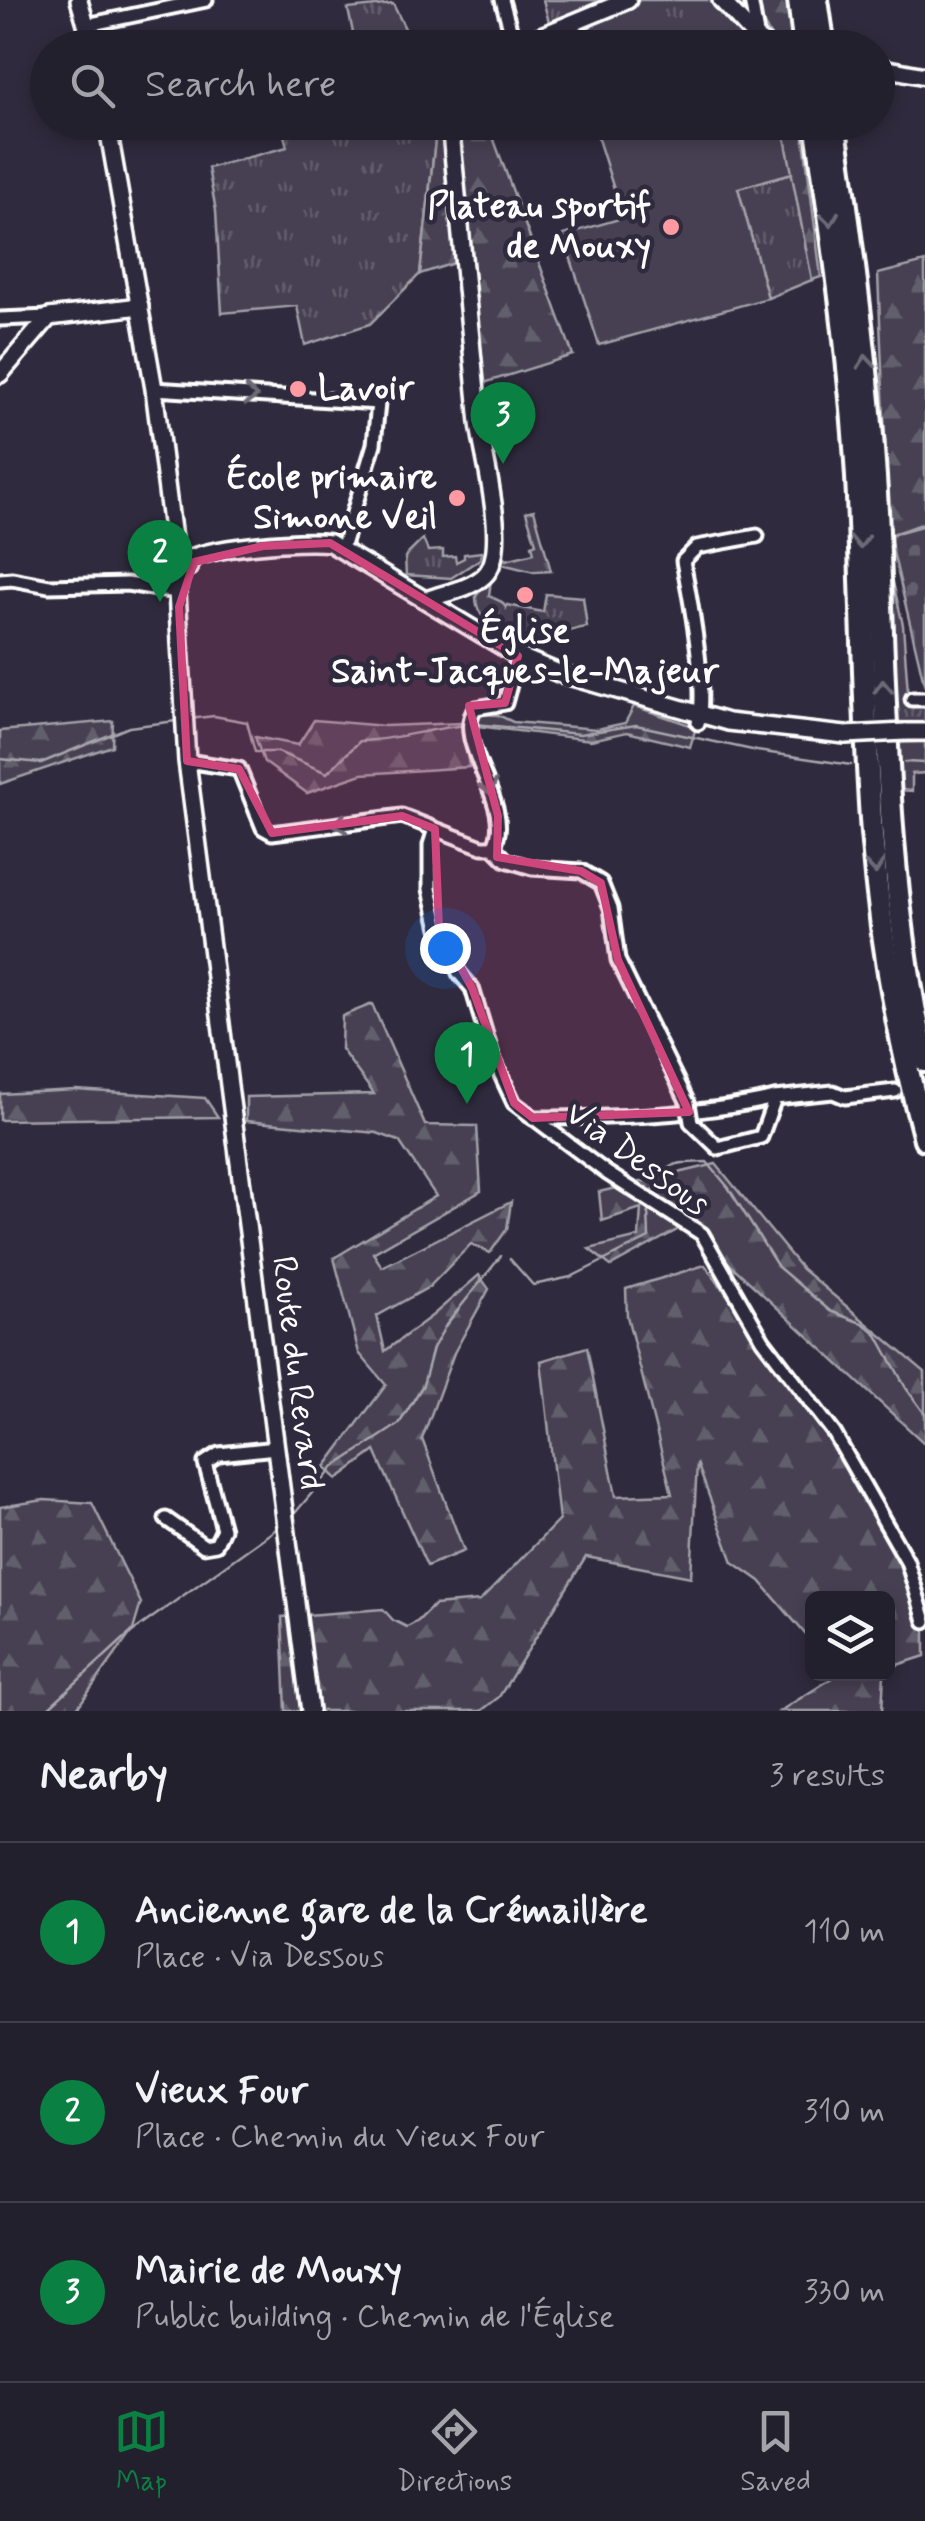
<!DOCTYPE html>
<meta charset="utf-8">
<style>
:root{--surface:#23202e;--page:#2f2d3a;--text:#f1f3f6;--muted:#a3a3aa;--line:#403e4a;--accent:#0b8043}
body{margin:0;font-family:Mynerve,sans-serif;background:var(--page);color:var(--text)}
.controls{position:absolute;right:30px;bottom:30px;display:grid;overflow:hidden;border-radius:15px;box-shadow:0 5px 15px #0003}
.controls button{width:90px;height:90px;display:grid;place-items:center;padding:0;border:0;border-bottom:2px solid var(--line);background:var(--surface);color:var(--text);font:50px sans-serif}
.you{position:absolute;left:445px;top:948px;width:35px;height:35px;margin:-25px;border:8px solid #fff;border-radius:50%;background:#1a73e8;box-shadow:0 0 0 15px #1a73e833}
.badge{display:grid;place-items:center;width:65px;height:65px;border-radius:50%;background:var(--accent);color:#fff;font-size:32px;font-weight:700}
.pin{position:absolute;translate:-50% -82px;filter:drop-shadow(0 2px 5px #0008)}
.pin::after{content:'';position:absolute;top:52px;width:35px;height:30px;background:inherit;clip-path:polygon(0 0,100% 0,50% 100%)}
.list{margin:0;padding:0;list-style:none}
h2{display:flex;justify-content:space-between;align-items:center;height:130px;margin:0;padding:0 40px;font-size:42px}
h2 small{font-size:32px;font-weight:400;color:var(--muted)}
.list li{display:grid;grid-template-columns:65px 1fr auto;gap:30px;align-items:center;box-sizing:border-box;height:180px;padding:0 40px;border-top:2px solid var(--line)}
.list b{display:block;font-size:38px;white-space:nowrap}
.list p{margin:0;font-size:32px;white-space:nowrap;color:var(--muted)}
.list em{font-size:32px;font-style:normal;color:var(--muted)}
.icon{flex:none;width:55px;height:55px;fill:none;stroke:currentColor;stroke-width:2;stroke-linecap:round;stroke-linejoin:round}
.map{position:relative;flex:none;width:925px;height:1711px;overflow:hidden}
.search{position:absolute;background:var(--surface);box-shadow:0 5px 15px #0003;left:30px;right:30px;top:30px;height:110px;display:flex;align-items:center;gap:25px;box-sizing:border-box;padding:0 35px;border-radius:55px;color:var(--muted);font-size:38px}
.sheet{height:670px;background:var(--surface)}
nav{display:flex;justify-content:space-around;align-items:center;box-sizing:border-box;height:140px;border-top:2px solid var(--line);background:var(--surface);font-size:28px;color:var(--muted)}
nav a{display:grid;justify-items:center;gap:5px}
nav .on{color:var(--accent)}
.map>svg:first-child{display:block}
.grass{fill:url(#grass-tufts);stroke:#a2a0a8;stroke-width:2.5}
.forest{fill:url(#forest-firs);stroke:#a2a0a8;stroke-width:2.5}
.cemetery{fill:url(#cemetery-stones);stroke:#a2a0a8;stroke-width:2.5}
.garden{fill:#464152;stroke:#a2a0a8;stroke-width:2.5}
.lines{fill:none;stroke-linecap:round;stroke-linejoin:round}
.stream{stroke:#a7a6ad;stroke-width:2.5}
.street-casing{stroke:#fff;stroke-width:19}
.secondary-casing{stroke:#fff;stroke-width:22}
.highway-casing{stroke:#fff;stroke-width:28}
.street{stroke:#2f2a3d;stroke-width:11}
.secondary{stroke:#2f2a3d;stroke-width:15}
.highway{stroke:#2f2a3d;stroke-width:20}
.street-bridge-casing{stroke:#fff;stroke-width:19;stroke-linecap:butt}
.secondary-bridge-casing{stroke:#fff;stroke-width:22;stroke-linecap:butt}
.street-bridge{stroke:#2f2a3d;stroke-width:11}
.secondary-bridge{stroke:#2f2a3d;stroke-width:15}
.oneway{stroke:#6d6a77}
.marked{fill:#ce467c;fill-opacity:0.2;stroke:#ce467c;stroke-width:8;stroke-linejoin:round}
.poi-dot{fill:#ff9aa2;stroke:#2f2a3d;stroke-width:4}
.labels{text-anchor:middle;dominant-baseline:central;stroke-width:9;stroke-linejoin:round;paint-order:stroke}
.poi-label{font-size:35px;font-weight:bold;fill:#fff;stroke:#2f2a3d;text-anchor:end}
.street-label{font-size:35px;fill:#fff;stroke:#2f2a3d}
</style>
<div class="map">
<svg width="925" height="1711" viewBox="0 0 925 1711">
<defs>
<pattern id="grass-tufts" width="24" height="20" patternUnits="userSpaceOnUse" patternTransform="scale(2.5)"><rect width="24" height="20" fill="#464152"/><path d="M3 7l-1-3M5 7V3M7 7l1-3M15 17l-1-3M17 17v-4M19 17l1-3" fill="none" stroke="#625e6c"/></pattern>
<pattern id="forest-firs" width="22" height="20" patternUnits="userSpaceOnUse" patternTransform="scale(2.5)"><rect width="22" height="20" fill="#464152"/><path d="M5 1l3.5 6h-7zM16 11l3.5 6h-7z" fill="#625e6c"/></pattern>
<pattern id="cemetery-stones" width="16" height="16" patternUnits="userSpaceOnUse" patternTransform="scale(2.5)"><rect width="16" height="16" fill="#464152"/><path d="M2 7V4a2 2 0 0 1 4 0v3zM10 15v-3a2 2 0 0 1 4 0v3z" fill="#625e6c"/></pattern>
</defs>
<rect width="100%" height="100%" fill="#2f2a3d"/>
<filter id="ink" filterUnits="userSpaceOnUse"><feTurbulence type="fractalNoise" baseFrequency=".01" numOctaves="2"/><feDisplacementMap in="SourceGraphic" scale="20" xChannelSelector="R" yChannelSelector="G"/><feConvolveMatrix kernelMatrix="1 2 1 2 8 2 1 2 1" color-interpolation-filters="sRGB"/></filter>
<g filter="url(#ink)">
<g class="grass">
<polygon points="543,0 615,0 550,26"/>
<polygon points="640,0 717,0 758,47 564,47 557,32"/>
<polygon points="393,4 414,47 356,47 348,9"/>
<polygon points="281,123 437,123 420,274 370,324 305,345 297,306 222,313 216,211 208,168 287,147"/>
<polygon points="792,173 812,280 768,298 738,188"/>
<polygon points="534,510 551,571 534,572 502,564 504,555 506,560 534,553 532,545 536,543 526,512"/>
<polygon points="423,539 428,551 443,550 443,557 455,556 456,562 464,558 464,554 482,552 480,559 451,578 406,575 405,557"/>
<polygon points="890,570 903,625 909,706 925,707 925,722 893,722"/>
<path d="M491 579 489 596 502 602 506 608 507 605 543 612 546 594 583 597 587 627C577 628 571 631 563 633 533 641 475 634 476 596Z"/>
</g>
<g class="forest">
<polygon points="758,0 788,0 793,43 771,37 758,13"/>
<polygon points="437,123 455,123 458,142 490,129 573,355 481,384 457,262 420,274"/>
<polygon points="782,123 802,123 821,277 812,280"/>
<polygon points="925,262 925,523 889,535 878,274"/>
<polygon points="634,706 696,727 690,747 627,732 591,740 477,726 481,714 498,715 513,722 597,729 625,723"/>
<polygon points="314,720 385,726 462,723 469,767 362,774 307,793 264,762 255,737 298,745"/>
<polygon points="113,721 112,746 0,784 0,731"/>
<polygon points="925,742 925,773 912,774 912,791 899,790 899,743"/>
<polygon points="372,1004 425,1125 477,1126 481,1191 373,1253 382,1267 511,1202 507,1229 490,1253 471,1244 429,1287 377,1316 385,1351 433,1315 479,1275 489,1289 454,1353 422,1439 464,1551 427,1566 375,1451 337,1479 325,1467 386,1385 359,1353 334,1258 436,1196 399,1141 377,1133 246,1121 246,1097 374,1094 341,1049 342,1016"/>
<polygon points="76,1090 205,1098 218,1117 0,1120 0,1094"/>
<polygon points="716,1164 802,1269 925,1372 925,1444 720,1255 708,1230 692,1222 611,1266 589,1249 639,1237 641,1208 602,1221 599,1192"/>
<polygon points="705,1265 846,1455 907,1561 925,1621 925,1656 888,1668 888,1598 812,1598 812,1642 760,1581 733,1562 697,1463 691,1577 586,1557 499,1697 481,1711 286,1711 282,1617 383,1609 393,1620 407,1627 418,1621 434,1605 480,1601 559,1520 541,1361 587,1347 616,1496 672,1494 627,1316 626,1289"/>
<polygon points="44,1500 92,1503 141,1603 133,1630 75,1711 0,1711 0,1507"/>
<polygon points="839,1674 884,1674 882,1711 780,1711"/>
</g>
<polygon class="cemetery" points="925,525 925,687 889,535"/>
<polygon class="garden" points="648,122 782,123 792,173 738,188 768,298 599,345 563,235 623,218 593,123 622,123 625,130"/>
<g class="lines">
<g class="stream">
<path d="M189 719 214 716 247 722 255 752H278L327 773 360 741C397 740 431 728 467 725"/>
<polyline points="475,724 580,734 636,725 757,751 851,765"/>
<polyline points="0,759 41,763 129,727 176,721"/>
<polyline points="905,762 925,763"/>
<path d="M652 1194C665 1161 674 1163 707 1162L728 1187 778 1267 830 1311 864 1324 877 1335 906 1388 925 1414"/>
<polyline points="510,1259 533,1285 571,1277 649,1238 648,1209"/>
<polyline points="293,1522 295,1513 334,1467 399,1424 423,1385 433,1348 446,1325 501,1256"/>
<polyline points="45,1711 128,1635 279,1527"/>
</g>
<g class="street-casing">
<g id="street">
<polyline points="502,0 515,46"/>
<polyline points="751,0 758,40"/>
<polyline points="87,25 206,0"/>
<polyline points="0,319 49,317"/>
<polyline points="154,389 378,403 374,444 342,549"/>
<polyline points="0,580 12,579 49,586 127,584 177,592"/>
<polyline points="912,699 925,699"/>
<path d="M698 723C708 691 690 597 683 561L697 547 757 536"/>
<polyline points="187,761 239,769 263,828 272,833 402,816 482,847 493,847 506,860 532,868 581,871 601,883 611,908 618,960 688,1103"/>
<polyline points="435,829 430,845 430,889 439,928 459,973 472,988 493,1058 514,1103 607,1173 702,1234 763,1340 834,1433 907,1561 925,1621"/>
<path d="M493 847C518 807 449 740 476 708L505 703 518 656"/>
<path d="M533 1118C614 1118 696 1116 775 1098"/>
<polyline points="691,1122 718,1148 761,1137 775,1098 833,1092 845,1097 895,1091"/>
<polyline points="166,1519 204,1546 216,1544 223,1529 205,1463 219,1454 276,1448"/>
</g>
</g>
<g class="secondary-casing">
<g id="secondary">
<polyline points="79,0 93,48"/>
<polyline points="721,0 758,40 771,48"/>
<polyline points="512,48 628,0"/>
<polyline points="878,67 925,76"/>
<polyline points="107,122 154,389 174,546 189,567"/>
<polyline points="0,374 49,317 140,306"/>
<path d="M426 600C444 593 470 589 484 576 511 552 483 457 479 423L450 122"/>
<polyline points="905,732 925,732"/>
<path d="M310 1711 187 761 177 592 183 562C204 547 303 539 330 543L518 656 561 674 728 722 845 735"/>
</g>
</g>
<g class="highway-casing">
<g id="highway">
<polyline points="799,0 805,48"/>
<polyline points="817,0 824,48"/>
<path d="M816 122C833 240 850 358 857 477 863 595 863 714 872 833 880 936 898 1039 925 1139"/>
<path d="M834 122C854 258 872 394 878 531 886 710 886 886 925 1061"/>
</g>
</g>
<use href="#street" class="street"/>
<use href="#secondary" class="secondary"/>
<use href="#highway" class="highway"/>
<g class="street-bridge-casing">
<polyline id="street-bridge" points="688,1103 691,1122"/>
</g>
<g class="secondary-bridge-casing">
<polyline id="secondary-bridge" points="845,735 905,732"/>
</g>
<use href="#street-bridge" class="street-bridge"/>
<use href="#secondary-bridge" class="secondary-bridge"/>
</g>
<defs><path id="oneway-chevron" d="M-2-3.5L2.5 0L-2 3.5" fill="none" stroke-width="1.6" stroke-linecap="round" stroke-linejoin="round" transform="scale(2.5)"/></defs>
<g class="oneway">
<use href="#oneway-chevron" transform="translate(830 219) rotate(82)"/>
<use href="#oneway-chevron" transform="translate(866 362) rotate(-95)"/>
<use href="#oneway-chevron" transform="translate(251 396) rotate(4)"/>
<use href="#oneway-chevron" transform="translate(860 542) rotate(88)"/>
<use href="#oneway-chevron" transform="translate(883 687) rotate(-92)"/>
<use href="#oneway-chevron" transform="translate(489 788) rotate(72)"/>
<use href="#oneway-chevron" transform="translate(340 824) rotate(172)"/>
<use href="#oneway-chevron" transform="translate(875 867) rotate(84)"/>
</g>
</g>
<path class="marked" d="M330 543 518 656 505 703 469 706 498 816 497 857 581 871 601 883 618 960 689 1112 533 1118 514 1103 472 988 439 928 435 829 402 816 272 833 239 769 187 761 179 607 194 562 263 546Z"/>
<g class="poi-dot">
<circle cx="671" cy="227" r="10"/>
<circle cx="298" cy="389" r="10"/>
<circle cx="457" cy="498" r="10"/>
<circle cx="525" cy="595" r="10"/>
</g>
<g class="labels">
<g class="poi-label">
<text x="651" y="207">Plateau sportif<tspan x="651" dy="40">de Mouxy</tspan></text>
<text x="318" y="389" text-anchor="start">Lavoir</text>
<text x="437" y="478">École primaire<tspan x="437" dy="40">Simone Veil</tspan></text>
<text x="525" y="632" text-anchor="middle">Église<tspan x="525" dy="40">Saint-Jacques-le-Majeur</tspan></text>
</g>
<g class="street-label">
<text transform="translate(637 1159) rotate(36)">Via Dessous</text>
<text transform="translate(297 1373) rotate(83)">Route du Revard</text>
</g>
</g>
</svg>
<div class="controls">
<button><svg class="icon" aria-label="layers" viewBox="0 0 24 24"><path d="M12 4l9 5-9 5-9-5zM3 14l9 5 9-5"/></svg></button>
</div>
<div class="you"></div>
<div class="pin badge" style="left:467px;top:1104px">1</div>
<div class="pin badge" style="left:160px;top:602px">2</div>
<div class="pin badge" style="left:503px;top:464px">3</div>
<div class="search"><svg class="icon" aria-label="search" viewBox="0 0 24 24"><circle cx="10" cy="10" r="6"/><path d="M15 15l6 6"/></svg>Search here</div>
</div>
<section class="sheet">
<h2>Nearby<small>3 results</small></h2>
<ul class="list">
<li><span class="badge">1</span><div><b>Ancienne gare de la Crémaillère</b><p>Place · Via Dessous</p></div><em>110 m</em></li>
<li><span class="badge">2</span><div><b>Vieux Four</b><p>Place · Chemin du Vieux Four</p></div><em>310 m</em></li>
<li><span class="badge">3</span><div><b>Mairie de Mouxy</b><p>Public building · Chemin de l'Église</p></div><em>330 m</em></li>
</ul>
</section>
<nav>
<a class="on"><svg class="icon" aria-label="map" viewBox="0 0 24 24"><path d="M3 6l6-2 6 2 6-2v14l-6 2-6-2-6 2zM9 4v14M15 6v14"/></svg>Map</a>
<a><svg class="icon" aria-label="directions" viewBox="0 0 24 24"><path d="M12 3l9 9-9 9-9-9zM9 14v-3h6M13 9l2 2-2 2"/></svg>Directions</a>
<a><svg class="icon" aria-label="saved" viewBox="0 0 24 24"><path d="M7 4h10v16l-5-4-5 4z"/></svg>Saved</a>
</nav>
